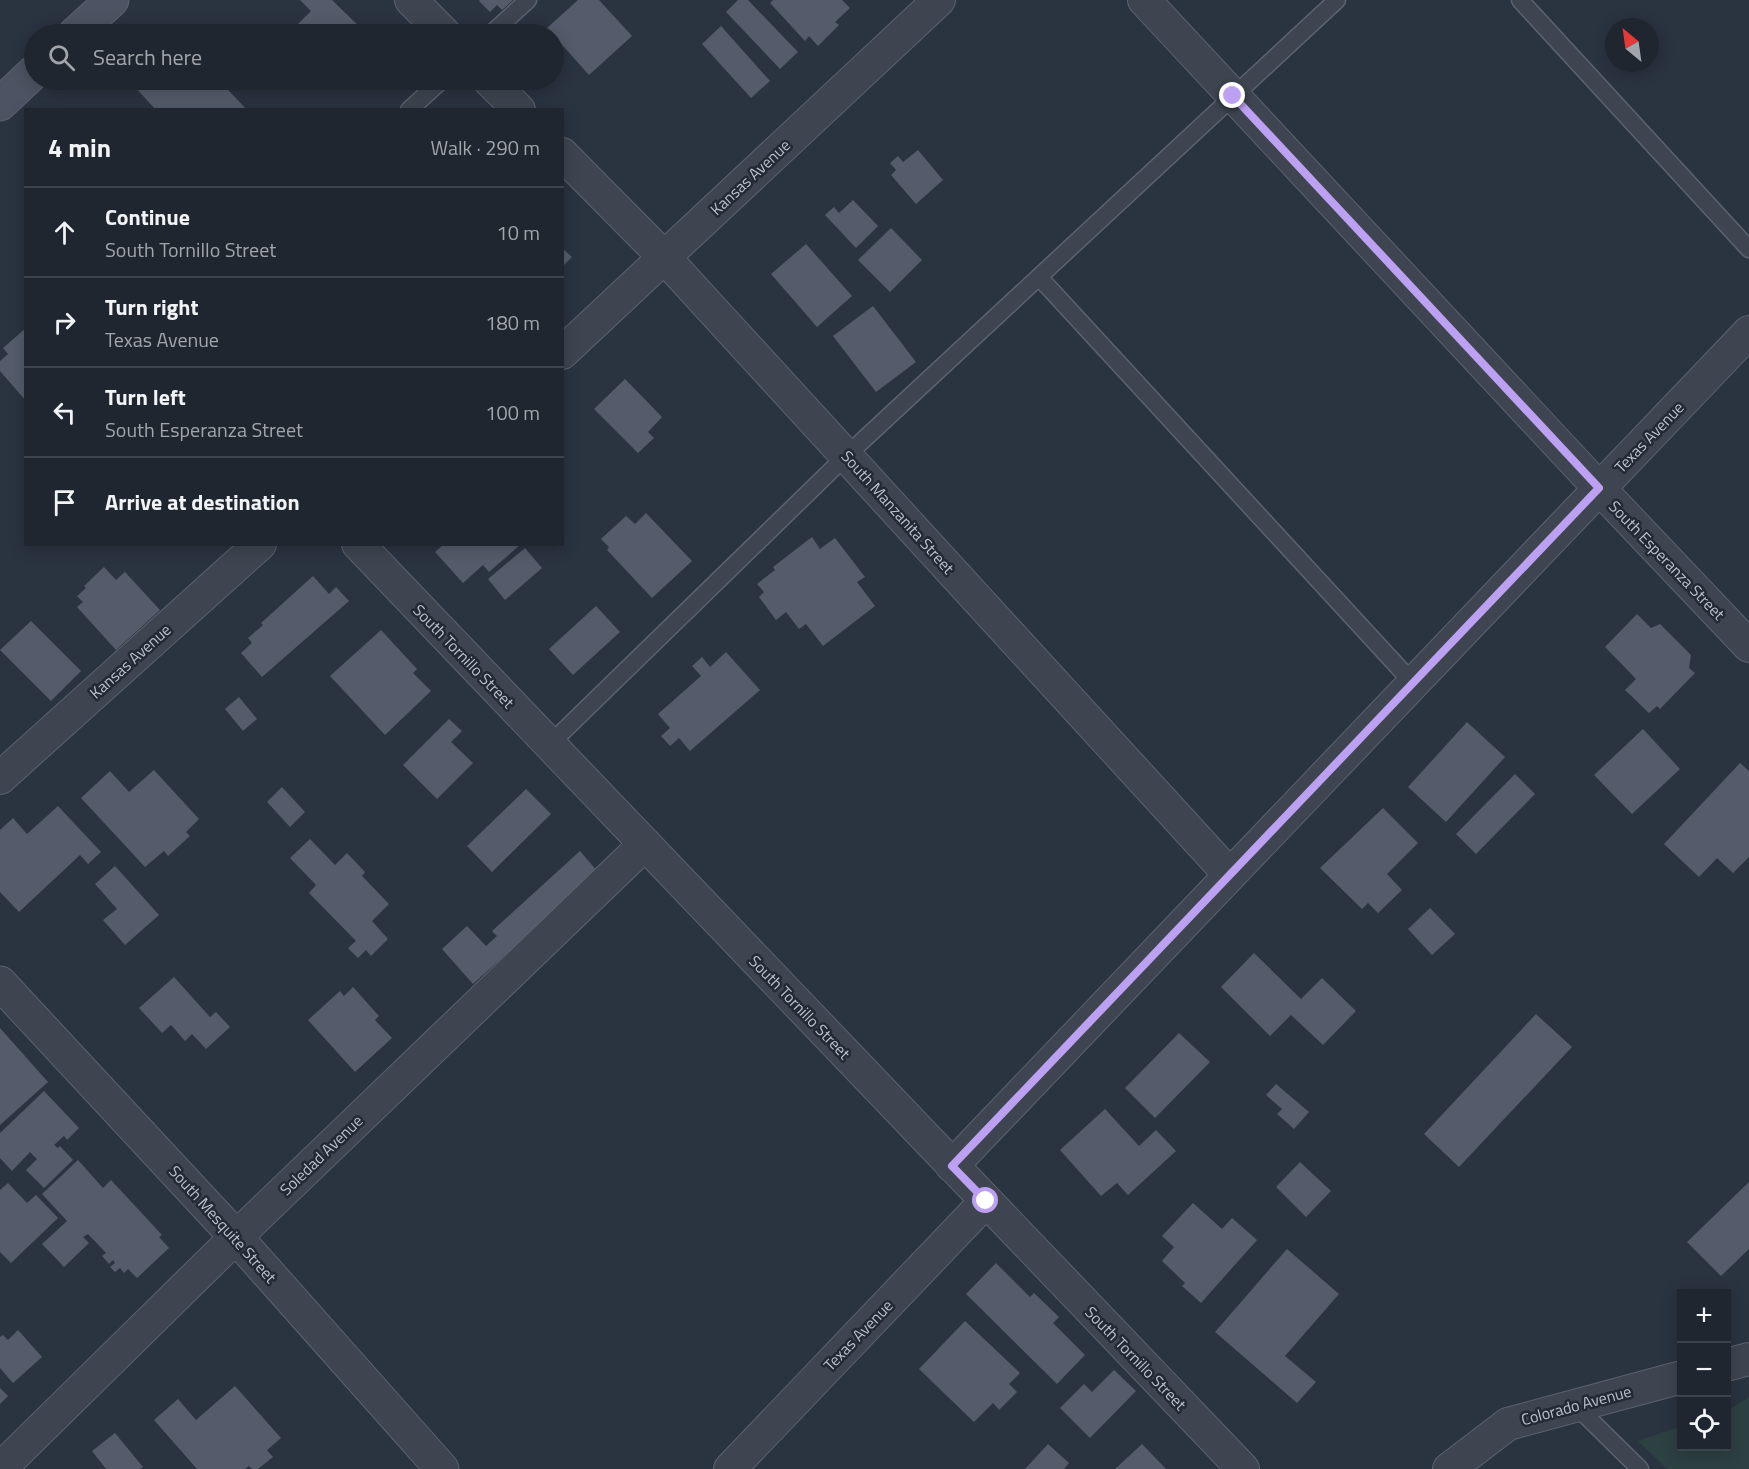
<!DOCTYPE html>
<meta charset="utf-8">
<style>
:root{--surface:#202630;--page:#2d323c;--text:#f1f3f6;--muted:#a2a5ab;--line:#3d434c}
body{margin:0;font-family:"Titillium Web",sans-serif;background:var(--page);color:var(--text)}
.controls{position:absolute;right:18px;bottom:18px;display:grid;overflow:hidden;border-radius:0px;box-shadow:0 3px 15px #0003}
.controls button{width:54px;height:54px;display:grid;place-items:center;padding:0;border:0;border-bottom:2px solid var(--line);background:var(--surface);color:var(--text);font:30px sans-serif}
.compass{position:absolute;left:1605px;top:18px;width:54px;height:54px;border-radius:50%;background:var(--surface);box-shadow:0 3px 15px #0003;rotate:331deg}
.stop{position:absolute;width:18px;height:18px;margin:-14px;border:4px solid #bca0f2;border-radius:50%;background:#fff}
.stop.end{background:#bca0f2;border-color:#fff;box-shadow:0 2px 6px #0008}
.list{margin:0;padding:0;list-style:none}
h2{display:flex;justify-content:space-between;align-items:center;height:78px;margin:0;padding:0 24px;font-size:26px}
h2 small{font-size:20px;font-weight:400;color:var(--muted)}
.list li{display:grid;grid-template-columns:39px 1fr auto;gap:18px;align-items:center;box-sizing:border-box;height:90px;padding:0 24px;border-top:2px solid var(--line)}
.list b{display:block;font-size:22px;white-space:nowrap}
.list p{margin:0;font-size:20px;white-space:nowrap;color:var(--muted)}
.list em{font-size:20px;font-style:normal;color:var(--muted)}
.icon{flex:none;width:33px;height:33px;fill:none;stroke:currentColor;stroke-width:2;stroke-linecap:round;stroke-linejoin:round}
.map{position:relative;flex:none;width:1749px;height:1469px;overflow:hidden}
.search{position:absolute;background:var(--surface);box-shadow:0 3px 15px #0003;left:24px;top:24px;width:540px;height:66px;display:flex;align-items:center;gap:15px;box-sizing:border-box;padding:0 21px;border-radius:33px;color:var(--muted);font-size:22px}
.panel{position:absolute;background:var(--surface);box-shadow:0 3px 15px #0003;left:24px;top:108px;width:540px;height:438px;border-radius:0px}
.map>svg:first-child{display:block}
.green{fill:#2d4042}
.building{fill:#545c6b}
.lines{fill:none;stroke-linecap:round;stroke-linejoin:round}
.service-casing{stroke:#5c636e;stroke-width:19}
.minor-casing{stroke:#5c636e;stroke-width:34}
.tertiary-casing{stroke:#5c636e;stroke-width:35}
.secondary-casing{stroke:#5c636e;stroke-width:35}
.service{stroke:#3e4550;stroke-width:16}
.minor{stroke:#3e4550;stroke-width:32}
.tertiary{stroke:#3e4550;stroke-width:33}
.secondary{stroke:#4c5463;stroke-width:33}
.route{stroke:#bca0f2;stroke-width:8}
.labels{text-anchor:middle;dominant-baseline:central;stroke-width:5;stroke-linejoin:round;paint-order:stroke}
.street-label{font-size:16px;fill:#bbc0ca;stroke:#232a36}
</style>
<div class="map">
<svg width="1749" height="1469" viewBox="0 0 1749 1469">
<rect width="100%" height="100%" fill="#2a3340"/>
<polygon class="green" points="1749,1397 1749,1469 1667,1469 1638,1441 1681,1426 1682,1446 1726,1446 1727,1411"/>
<g class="building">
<polygon points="300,0 332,0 365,32 362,34 288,34 311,11"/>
<polygon points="480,0 513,0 502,10 497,5 490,12 479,1"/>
<polygon points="578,0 599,0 632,36 589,75 547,28"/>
<polygon points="738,0 748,0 798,52 780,69 726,12"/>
<polygon points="773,0 842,0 850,8 835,22 839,25 818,46 809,36 805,41 770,3"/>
<polygon points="721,26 770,81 751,98 702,44"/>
<polygon points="139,80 219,80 247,110 156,110 133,85"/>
<polygon points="918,150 943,180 916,204 891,175 896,170 890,163 898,156 903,162"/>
<polygon points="853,200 878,226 856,248 825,215 834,207 839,213"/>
<polygon points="891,228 922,260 890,292 858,260"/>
<polygon points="806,244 852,296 817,327 771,274"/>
<polygon points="562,248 572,257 562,267"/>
<polygon points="873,306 916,362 876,392 833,336"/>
<polygon points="26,328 26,401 0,371 0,361 8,354 3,348"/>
<polygon points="625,379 662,417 648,432 654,438 638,453 594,409"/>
<polygon points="646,513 692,561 652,598 607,550 609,547 601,539 626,516 635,524"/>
<polygon points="812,537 820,549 835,538 865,577 857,582 875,606 823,646 806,624 799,629 786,612 776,620 759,597 764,592 757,584 775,570 773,567"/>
<polygon points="444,544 521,544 489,572 483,565 463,583 435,552"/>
<polygon points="525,548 542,568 505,600 488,579"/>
<polygon points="104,567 116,580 125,572 160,610 116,650 77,607 83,602 77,596 86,588 84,586"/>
<polygon points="313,576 329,594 336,587 349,601 262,677 241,653 252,643 248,638 263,625 261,623"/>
<polygon points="596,606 620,632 573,675 549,649"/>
<polygon points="1637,614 1651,628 1660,624 1691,655 1689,668 1695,673 1660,709 1657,706 1649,713 1625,690 1636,679 1605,647"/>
<polygon points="31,621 81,671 51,701 0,650"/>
<polygon points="381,630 417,669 413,673 431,691 385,735 330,676"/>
<polygon points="726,652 760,690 690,751 679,738 670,746 661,736 670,728 658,714 701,676 692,666 702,657 710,667"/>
<polygon points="239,697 257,719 243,731 225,709"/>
<polygon points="449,719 462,731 451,742 473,763 437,799 403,765"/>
<polygon points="1467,722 1505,757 1446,822 1408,787"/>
<polygon points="1643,729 1680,769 1632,814 1594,775"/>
<polygon points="1740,763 1749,771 1749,857 1733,873 1717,858 1699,877 1664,844"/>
<polygon points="154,770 199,819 186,832 190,836 168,856 164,851 145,867 81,798 110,771 129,792"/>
<polygon points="1515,774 1535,794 1476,854 1456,834"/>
<polygon points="282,787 305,812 290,827 267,802"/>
<polygon points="526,789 551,814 492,872 467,846"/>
<polygon points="58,806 101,852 88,864 80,855 19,912 0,892 0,830 13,818 27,834"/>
<polygon points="1383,808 1418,843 1387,874 1402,890 1378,913 1368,903 1362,909 1320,868"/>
<polygon points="310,839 335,865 347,853 365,872 362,876 389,904 372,921 388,939 371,956 366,950 358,958 348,948 356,941 309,893 316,885 290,858"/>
<polygon points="580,851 598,872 473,984 442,949 467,926 486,946 497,936 492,931"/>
<polygon points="115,866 159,915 125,945 103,920 117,909 95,884"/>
<polygon points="1430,908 1455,934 1432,955 1408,929"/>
<polygon points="1254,953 1301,999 1322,978 1356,1011 1323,1045 1291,1015 1270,1036 1221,987"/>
<polygon points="174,977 210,1017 216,1012 230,1027 206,1049 192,1034 185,1041 171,1025 162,1033 139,1008"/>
<polygon points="353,987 379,1016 375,1020 392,1038 355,1072 308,1020 340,991 344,996"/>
<polygon points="1536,1014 1572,1047 1459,1167 1424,1134"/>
<polygon points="0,1028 48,1082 0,1125"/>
<polygon points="1179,1033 1210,1062 1155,1118 1125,1088"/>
<polygon points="1276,1084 1309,1112 1294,1129 1277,1114 1282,1109 1266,1095"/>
<polygon points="44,1091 79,1128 67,1140 64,1136 54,1145 58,1148 60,1146 73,1160 44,1188 26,1170 37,1159 30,1152 12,1171 0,1158 0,1133"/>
<polygon points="1105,1109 1139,1146 1156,1130 1176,1151 1128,1195 1117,1183 1101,1196 1060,1150"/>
<polygon points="78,1160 103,1188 111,1180 162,1235 159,1237 169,1248 137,1278 128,1269 124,1273 120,1268 115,1272 110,1267 115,1263 113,1260 109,1264 102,1256 106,1253 88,1234 83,1237 89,1243 64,1267 42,1244 67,1221 42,1194"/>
<polygon points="1300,1162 1331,1191 1306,1217 1276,1187"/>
<polygon points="1749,1182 1749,1249 1721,1276 1687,1242"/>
<polygon points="8,1183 27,1203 36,1195 58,1218 11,1263 0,1252 0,1190"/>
<polygon points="1193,1203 1222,1229 1232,1218 1257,1240 1201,1303 1182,1286 1185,1283 1162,1261 1174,1247 1162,1236"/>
<polygon points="1287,1249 1339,1294 1285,1356 1316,1382 1297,1403 1215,1332"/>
<polygon points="996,1263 1030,1297 1034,1293 1059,1317 1053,1323 1085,1355 1057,1384 966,1294"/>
<polygon points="965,1321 1020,1373 1009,1384 1017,1392 999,1410 993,1403 974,1422 919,1369"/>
<polygon points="18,1330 42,1357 13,1383 0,1368 0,1337 3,1335 8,1340"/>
<polygon points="1114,1370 1136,1391 1090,1438 1060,1408 1084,1384 1092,1392"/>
<polygon points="235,1386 281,1438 267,1450 273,1457 258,1469 252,1469 249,1466 245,1469 197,1469 154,1420 178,1399 196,1420"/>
<polygon points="0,1388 8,1396 0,1404"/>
<polygon points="115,1433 143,1467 140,1469 106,1469 92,1451"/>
<polygon points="1048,1444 1069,1463 1064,1469 1025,1469"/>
<polygon points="1142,1444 1166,1469 1115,1469"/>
</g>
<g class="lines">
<g class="service-casing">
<g id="service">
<polyline points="1520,0 1749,249"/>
<polyline points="491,34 528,0"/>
<polyline points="409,110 442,80"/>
<polyline points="1039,277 1413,683"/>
<polyline points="549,745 846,456 1337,0"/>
<polyline points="1575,1405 1640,1469"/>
</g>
</g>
<g class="minor-casing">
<g id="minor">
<polyline points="411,0 445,34"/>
<polyline points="1144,0 1599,488 1749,646"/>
<polyline points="489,80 519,110"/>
<polyline points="562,154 664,257 1229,874"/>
<polyline points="562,353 939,0"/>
<polyline points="358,544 1243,1469"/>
<polyline points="0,778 260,544"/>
<polyline points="952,1166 1749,332"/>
<polyline points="1726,1365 1749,1359"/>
<polyline points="0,1469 236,1237 645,844"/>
<polyline points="730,1469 986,1201"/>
<polyline points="1449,1469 1508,1424 1682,1377"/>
</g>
</g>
<g class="tertiary-casing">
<polyline id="tertiary" points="0,983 236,1237 442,1469"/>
</g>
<g class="secondary-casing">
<g id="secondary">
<polyline points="75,34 112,0"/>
<polyline points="0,104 34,72"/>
</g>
</g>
<use href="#service" class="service"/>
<use href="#minor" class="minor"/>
<use href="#tertiary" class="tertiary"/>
<use href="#secondary" class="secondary"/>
</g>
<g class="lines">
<polyline class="route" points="986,1201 952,1166 1599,488 1233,96"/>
</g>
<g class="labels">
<g class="street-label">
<text transform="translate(750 177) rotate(-43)">Kansas Avenue</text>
<text transform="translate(1649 437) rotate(-46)">Texas Avenue</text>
<text transform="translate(898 512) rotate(48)">South Manzanita Street</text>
<text transform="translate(1667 560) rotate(46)">South Esperanza Street</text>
<text transform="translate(464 656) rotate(46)">South Tornillo Street</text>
<text transform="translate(130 661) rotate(-42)">Kansas Avenue</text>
<text transform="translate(800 1007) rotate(46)">South Tornillo Street</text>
<text transform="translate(321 1155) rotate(-44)">Soledad Avenue</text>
<text transform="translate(223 1224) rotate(48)">South Mesquite Street</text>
<text transform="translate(858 1335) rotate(-46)">Texas Avenue</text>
<text transform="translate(1136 1358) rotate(46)">South Tornillo Street</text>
<text transform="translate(1576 1405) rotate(-15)">Colorado Avenue</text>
</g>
</g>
</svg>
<div class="controls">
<button>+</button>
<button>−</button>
<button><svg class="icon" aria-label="locate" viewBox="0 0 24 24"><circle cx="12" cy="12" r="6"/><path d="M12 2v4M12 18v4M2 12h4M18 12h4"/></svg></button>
</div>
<svg class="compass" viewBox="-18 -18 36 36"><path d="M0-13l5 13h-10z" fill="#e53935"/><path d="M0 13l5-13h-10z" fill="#a2a5ab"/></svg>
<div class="stop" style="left:986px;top:1201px"></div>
<div class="stop end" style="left:1233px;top:96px"></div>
<div class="search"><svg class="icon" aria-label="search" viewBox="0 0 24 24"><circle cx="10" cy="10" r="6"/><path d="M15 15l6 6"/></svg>Search here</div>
<section class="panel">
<h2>4 min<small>Walk · 290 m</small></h2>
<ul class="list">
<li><svg class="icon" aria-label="ahead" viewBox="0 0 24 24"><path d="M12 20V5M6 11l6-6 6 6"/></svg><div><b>Continue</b><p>South Tornillo Street</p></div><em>10 m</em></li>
<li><svg class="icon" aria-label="right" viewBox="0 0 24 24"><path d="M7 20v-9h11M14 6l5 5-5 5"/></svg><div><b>Turn right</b><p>Texas Avenue</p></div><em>180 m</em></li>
<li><svg class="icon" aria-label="left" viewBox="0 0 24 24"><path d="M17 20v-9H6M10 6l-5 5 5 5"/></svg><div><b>Turn left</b><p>South Esperanza Street</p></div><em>100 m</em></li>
<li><svg class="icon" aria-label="arrive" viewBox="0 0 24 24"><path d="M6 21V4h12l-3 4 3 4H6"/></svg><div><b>Arrive at destination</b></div></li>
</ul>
</section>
</div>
